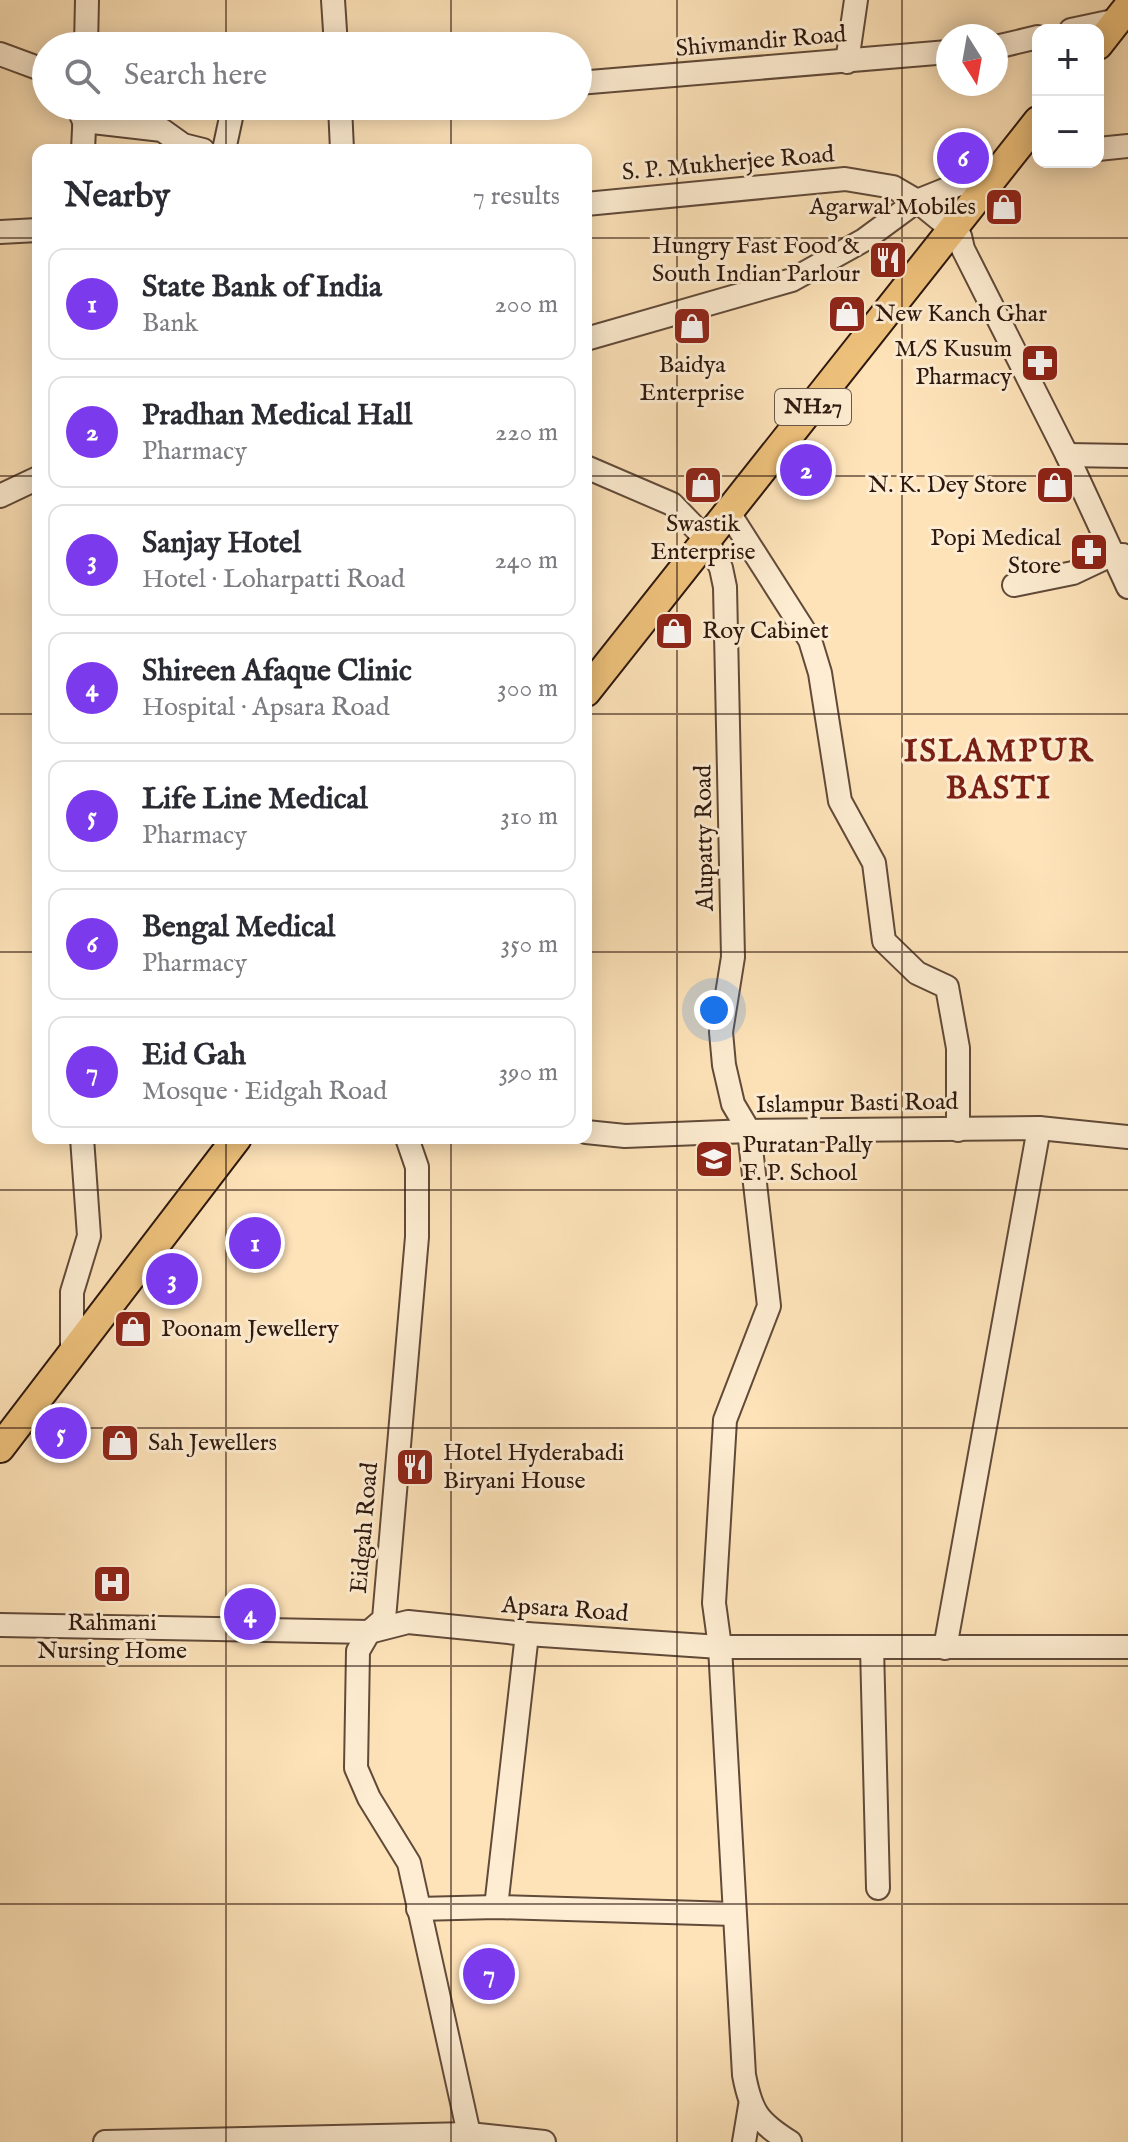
<!DOCTYPE html>
<meta charset="utf-8">
<style>
:root{--surface:#fff;--page:#f2f2f3;--text:#2b2b33;--muted:#7c7c81;--line:#e1e1e2;--accent:#7c3aed}
body{margin:0;font-family:"IM FELL English",serif;background:var(--page);color:var(--text)}
.controls{position:absolute;right:24px;top:24px;display:grid;overflow:hidden;border-radius:16px;box-shadow:0 4px 20px #0003}
.controls button{width:72px;height:72px;display:grid;place-items:center;padding:0;border:0;border-bottom:2px solid var(--line);background:var(--surface);color:var(--text);font:40px sans-serif}
.compass{position:absolute;left:936px;top:24px;width:72px;height:72px;border-radius:50%;background:var(--surface);box-shadow:0 4px 20px #0003;rotate:169deg}
.you{position:absolute;left:714px;top:1010px;width:28px;height:28px;margin:-20px;border:6px solid #fff;border-radius:50%;background:#1a73e8;box-shadow:0 0 0 12px #1a73e833}
.badge{display:grid;place-items:center;width:52px;height:52px;border-radius:50%;background:var(--accent);color:#fff;font-size:26px;font-weight:700}
.pin{position:absolute;translate:-50% -50%;border:4px solid #fff;box-shadow:0 2px 8px #0006}
.list{margin:0;padding:0;list-style:none}
h2{display:flex;justify-content:space-between;align-items:center;height:104px;margin:0;padding:0 32px;font-size:34px}
h2 small{font-size:26px;font-weight:400;color:var(--muted)}
.list li{display:grid;grid-template-columns:52px 1fr auto;gap:24px;align-items:center;box-sizing:border-box;height:112px;margin:0 16px 16px;padding:0 16px;border:2px solid var(--line);border-radius:16px}
.list b{display:block;font-size:30px;white-space:nowrap}
.list p{margin:0;font-size:26px;white-space:nowrap;color:var(--muted)}
.list em{font-size:26px;font-style:normal;color:var(--muted)}
.icon{flex:none;width:44px;height:44px;fill:none;stroke:currentColor;stroke-width:2;stroke-linecap:round;stroke-linejoin:round}
.map{position:relative;flex:none;width:1128px;height:2142px;overflow:hidden}
.search{position:absolute;background:var(--surface);box-shadow:0 4px 20px #0003;left:32px;top:32px;width:560px;height:88px;display:flex;align-items:center;gap:20px;box-sizing:border-box;padding:0 28px;border-radius:44px;color:var(--muted);font-size:30px}
.panel{position:absolute;background:var(--surface);box-shadow:0 4px 20px #0003;left:32px;top:144px;width:560px;height:1000px;border-radius:16px}
.map>svg:first-child{display:block}
.lines{fill:none;stroke-linecap:round;stroke-linejoin:round}
.minor-casing{stroke:#614a39;stroke-width:26}
.major-casing{stroke:#2d170e;stroke-width:32}
.minor{stroke:#feedd2;stroke-width:22}
.major{stroke:#efc27c;stroke-width:28}
.grid{fill:none;stroke:#2d170e;stroke-width:2;stroke-opacity:0.55}
.labels{text-anchor:middle;dominant-baseline:central;stroke-width:6;stroke-linejoin:round;paint-order:stroke}
.shield{fill:#feedd2;stroke:#6c5749;stroke-width:2}
.shield-label{font-size:22px;font-weight:bold;fill:#2d170e}
.street-label{font-size:24px;fill:#2d170e;stroke:#feedd2}
.poi-label{font-size:24px;fill:#2d170e;stroke:#feedd2;text-anchor:start}
.district-label{font-size:32px;font-weight:bold;letter-spacing:2px;fill:#7a1f14;stroke:#feedd2}
</style>
<div class="map">
<svg width="1128" height="2142" viewBox="0 0 1128 2142">
<rect width="100%" height="100%" fill="#fee3b9"/>
<filter id="stains"><feTurbulence type="fractalNoise" baseFrequency=".0025" numOctaves="4"/><feColorMatrix values="0 0 0 0 .2 0 0 0 0 .09 0 0 0 0 .02 0 0 0 .5 -.17"/></filter>
<radialGradient id="worn" r=".72"><stop offset=".6" stop-color="#630" stop-opacity="0"/><stop offset="1" stop-color="#630" stop-opacity=".3"/></radialGradient>
<g class="lines">
<g class="minor-casing">
<g id="minor">
<polyline points="333,0 336,46"/>
<polyline points="1071,30 1118,20"/>
<polyline points="86,46 87,0"/>
<polyline points="996,47 1038,37"/>
<polyline points="0,54 46,71"/>
<polyline points="847,62 856,0"/>
<polyline points="578,83 948,52"/>
<polyline points="77,106 84,121 162,130 183,145 203,150"/>
<polyline points="335,106 460,106"/>
<polyline points="340,106 342,150"/>
<polyline points="1098,149 1128,146"/>
<polyline points="83,150 85,107"/>
<polyline points="224,150 232,113 240,106"/>
<polyline points="586,204 845,179 893,187 917,201 957,185 993,178"/>
<polyline points="0,232 38,230"/>
<polyline points="586,339 792,280 864,240 917,201 960,236 963,249 1067,455 1128,587"/>
<polyline points="1067,455 1128,456"/>
<path d="M586 467 672 504 707 540 721 568 725 587 733 957 721 1032 724 1065 733 1104 749 1131 769 1306 725 1420 714 1603 720 1647 744 2075C751 2112 758 2122 790 2142"/>
<polyline points="0,496 38,478"/>
<polyline points="729,513 810,640 820,673 840,801 874,863 884,941 917,973 947,987 958,1048 958,1130"/>
<polyline points="1014,585 1073,573 1111,555 1123,555"/>
<polyline points="586,1132 625,1136 749,1131 1039,1128 1128,1137"/>
<polyline points="407,1138 417,1167 417,1237 384,1619 369,1632 358,1651 356,1768 369,1798 409,1863 469,2134"/>
<polyline points="72,1354 72,1292 89,1236 82,1138"/>
<polyline points="0,1625 369,1632 408,1622 527,1634 720,1647 1128,1647"/>
<polyline points="872,1647 878,1888"/>
<polyline points="945,1648 1039,1128"/>
<polyline points="496,1907 527,1634"/>
<polyline points="418,1909 496,1907 734,1914"/>
<polyline points="105,2142 469,2134 544,2142"/>
<polyline points="744,2142 750,2106"/>
</g>
</g>
<g class="major-casing">
<g id="major">
<polyline points="1098,45 1128,7"/>
<polyline points="586,692 1038,121"/>
<polyline points="0,1448 237,1138"/>
</g>
</g>
<use href="#minor" class="minor"/>
<use href="#major" class="major"/>
</g>
<path class="grid" d="M226 0V46M451 0V46M677 0V2142M902 0V2142M226 106V150M451 106V150M0 238H38M586 238H1128M0 476H38M586 476H1128M0 714H38M586 714H1128M0 952H38M586 952H1128M226 1138V2142M451 1138V2142M0 1190H1128M0 1428H1128M0 1666H1128M0 1904H1128"/>
<defs>
<g id="shop-square" transform="scale(2)"><rect x="-9" y="-9" width="18" height="18" rx="4" fill="#8f2418" stroke="#feedd2"/><path d="M-5-2.5h2.3a2.7 3.5 0 0 1 5.4 0H5L5.5 6h-11ZM-1.5-2.5h3a1.5 2.3 0 0 0-3 0Z" fill="#fff"/></g>
<g id="restaurant-square" transform="scale(2)"><rect x="-9" y="-9" width="18" height="18" rx="4" fill="#8f2418" stroke="#feedd2"/><path d="M-5-6h1v4h1v-4h1v4h1v-4h1v5L-1.5 .5V6h-2V.5L-5-1ZM5-6V6H3V1.5H1.5Q1.5-4 5-6Z" fill="#fff"/></g>
<g id="pharmacy-square" transform="scale(2)"><rect x="-9" y="-9" width="18" height="18" rx="4" fill="#8f2418" stroke="#feedd2"/><path d="M-2-6h4v4h4v4h-4v4h-4v-4h-4v-4h4Z" fill="#fff"/></g>
<g id="school-square" transform="scale(2)"><rect x="-9" y="-9" width="18" height="18" rx="4" fill="#8f2418" stroke="#feedd2"/><path d="M0-5L7-2L0 1L-7-2ZM-4 1L0 2.5L4 1V4Q0 6-4 4Z" fill="#fff"/></g>
<g id="hospital-square" transform="scale(2)"><rect x="-9" y="-9" width="18" height="18" rx="4" fill="#8f2418" stroke="#feedd2"/><path d="M-5-5h3v3.5h4V-5h3V5h-3V1.5h-4V5h-3Z" fill="#fff"/></g>
</defs>
<g fill-rule="evenodd">
<use href="#shop-square" x="1004" y="207"/>
<use href="#restaurant-square" x="888" y="260"/>
<use href="#shop-square" x="847" y="314"/>
<use href="#shop-square" x="692" y="326"/>
<use href="#pharmacy-square" x="1040" y="363"/>
<use href="#shop-square" x="703" y="485"/>
<use href="#shop-square" x="1055" y="485"/>
<use href="#pharmacy-square" x="1089" y="552"/>
<use href="#shop-square" x="674" y="631"/>
<use href="#school-square" x="714" y="1159"/>
<use href="#shop-square" x="133" y="1329"/>
<use href="#shop-square" x="120" y="1443"/>
<use href="#restaurant-square" x="415" y="1467"/>
<use href="#hospital-square" x="112" y="1584"/>
</g>
<g class="labels">
<rect class="shield" x="775" y="389" width="76" height="36" rx="6"/>
<g class="shield-label">
<text x="813" y="407">NH27</text>
</g>
<g class="street-label">
<text transform="translate(761 42) rotate(-5)">Shivmandir Road</text>
<text transform="translate(728 164) rotate(-5)">S. P. Mukherjee Road</text>
<text transform="translate(705 838) rotate(-91)">Alupatty Road</text>
<text transform="translate(857 1104) rotate(-1)">Islampur Basti Road</text>
<text transform="translate(365 1528) rotate(-85)">Eidgah Road</text>
<text transform="translate(565 1610) rotate(4)">Apsara Road</text>
</g>
<g class="poi-label">
<text x="976" y="207" text-anchor="end">Agarwal Mobiles</text>
<text x="860" y="246" text-anchor="end">Hungry Fast Food &amp;<tspan x="860" dy="28">South Indian Parlour</tspan></text>
<text x="875" y="314">New Kanch Ghar</text>
<text x="1012" y="349" text-anchor="end">M/S Kusum<tspan x="1012" dy="28">Pharmacy</tspan></text>
<text x="692" y="365" text-anchor="middle">Baidya<tspan x="692" dy="28">Enterprise</tspan></text>
<text x="1027" y="485" text-anchor="end">N. K. Dey Store</text>
<text x="703" y="524" text-anchor="middle">Swastik<tspan x="703" dy="28">Enterprise</tspan></text>
<text x="1061" y="538" text-anchor="end">Popi Medical<tspan x="1061" dy="28">Store</tspan></text>
<text x="702" y="631">Roy Cabinet</text>
<text x="742" y="1145">Puratan Pally<tspan x="742" dy="28">F. P. School</tspan></text>
<text x="161" y="1329">Poonam Jewellery</text>
<text x="148" y="1443">Sah Jewellers</text>
<text x="443" y="1453">Hotel Hyderabadi<tspan x="443" dy="28">Biryani House</tspan></text>
<text x="112" y="1623" text-anchor="middle">Rahmani<tspan x="112" dy="28">Nursing Home</tspan></text>
</g>
<g class="district-label">
<text x="999" y="752">ISLAMPUR<tspan x="999" dy="37">BASTI</tspan></text>
</g>
</g>
<rect width="100%" height="100%" filter="url(#stains)"/>
<rect width="100%" height="100%" fill="url(#worn)"/>
</svg>
<div class="controls">
<button>+</button>
<button>−</button>
</div>
<svg class="compass" viewBox="-18 -18 36 36"><path d="M0-13l5 13h-10z" fill="#e53935"/><path d="M0 13l5-13h-10z" fill="#7c7c81"/></svg>
<div class="you"></div>
<div class="pin badge" style="left:255px;top:1243px">1</div>
<div class="pin badge" style="left:806px;top:470px">2</div>
<div class="pin badge" style="left:172px;top:1279px">3</div>
<div class="pin badge" style="left:250px;top:1614px">4</div>
<div class="pin badge" style="left:61px;top:1433px">5</div>
<div class="pin badge" style="left:963px;top:158px">6</div>
<div class="pin badge" style="left:489px;top:1974px">7</div>
<div class="search"><svg class="icon" aria-label="search" viewBox="0 0 24 24"><circle cx="10" cy="10" r="6"/><path d="M15 15l6 6"/></svg>Search here</div>
<section class="panel">
<h2>Nearby<small>7 results</small></h2>
<ul class="list">
<li><span class="badge">1</span><div><b>State Bank of India</b><p>Bank</p></div><em>200 m</em></li>
<li><span class="badge">2</span><div><b>Pradhan Medical Hall</b><p>Pharmacy</p></div><em>220 m</em></li>
<li><span class="badge">3</span><div><b>Sanjay Hotel</b><p>Hotel · Loharpatti Road</p></div><em>240 m</em></li>
<li><span class="badge">4</span><div><b>Shireen Afaque Clinic</b><p>Hospital · Apsara Road</p></div><em>300 m</em></li>
<li><span class="badge">5</span><div><b>Life Line Medical</b><p>Pharmacy</p></div><em>310 m</em></li>
<li><span class="badge">6</span><div><b>Bengal Medical</b><p>Pharmacy</p></div><em>350 m</em></li>
<li><span class="badge">7</span><div><b>Eid Gah</b><p>Mosque · Eidgah Road</p></div><em>390 m</em></li>
</ul>
</section>
</div>
